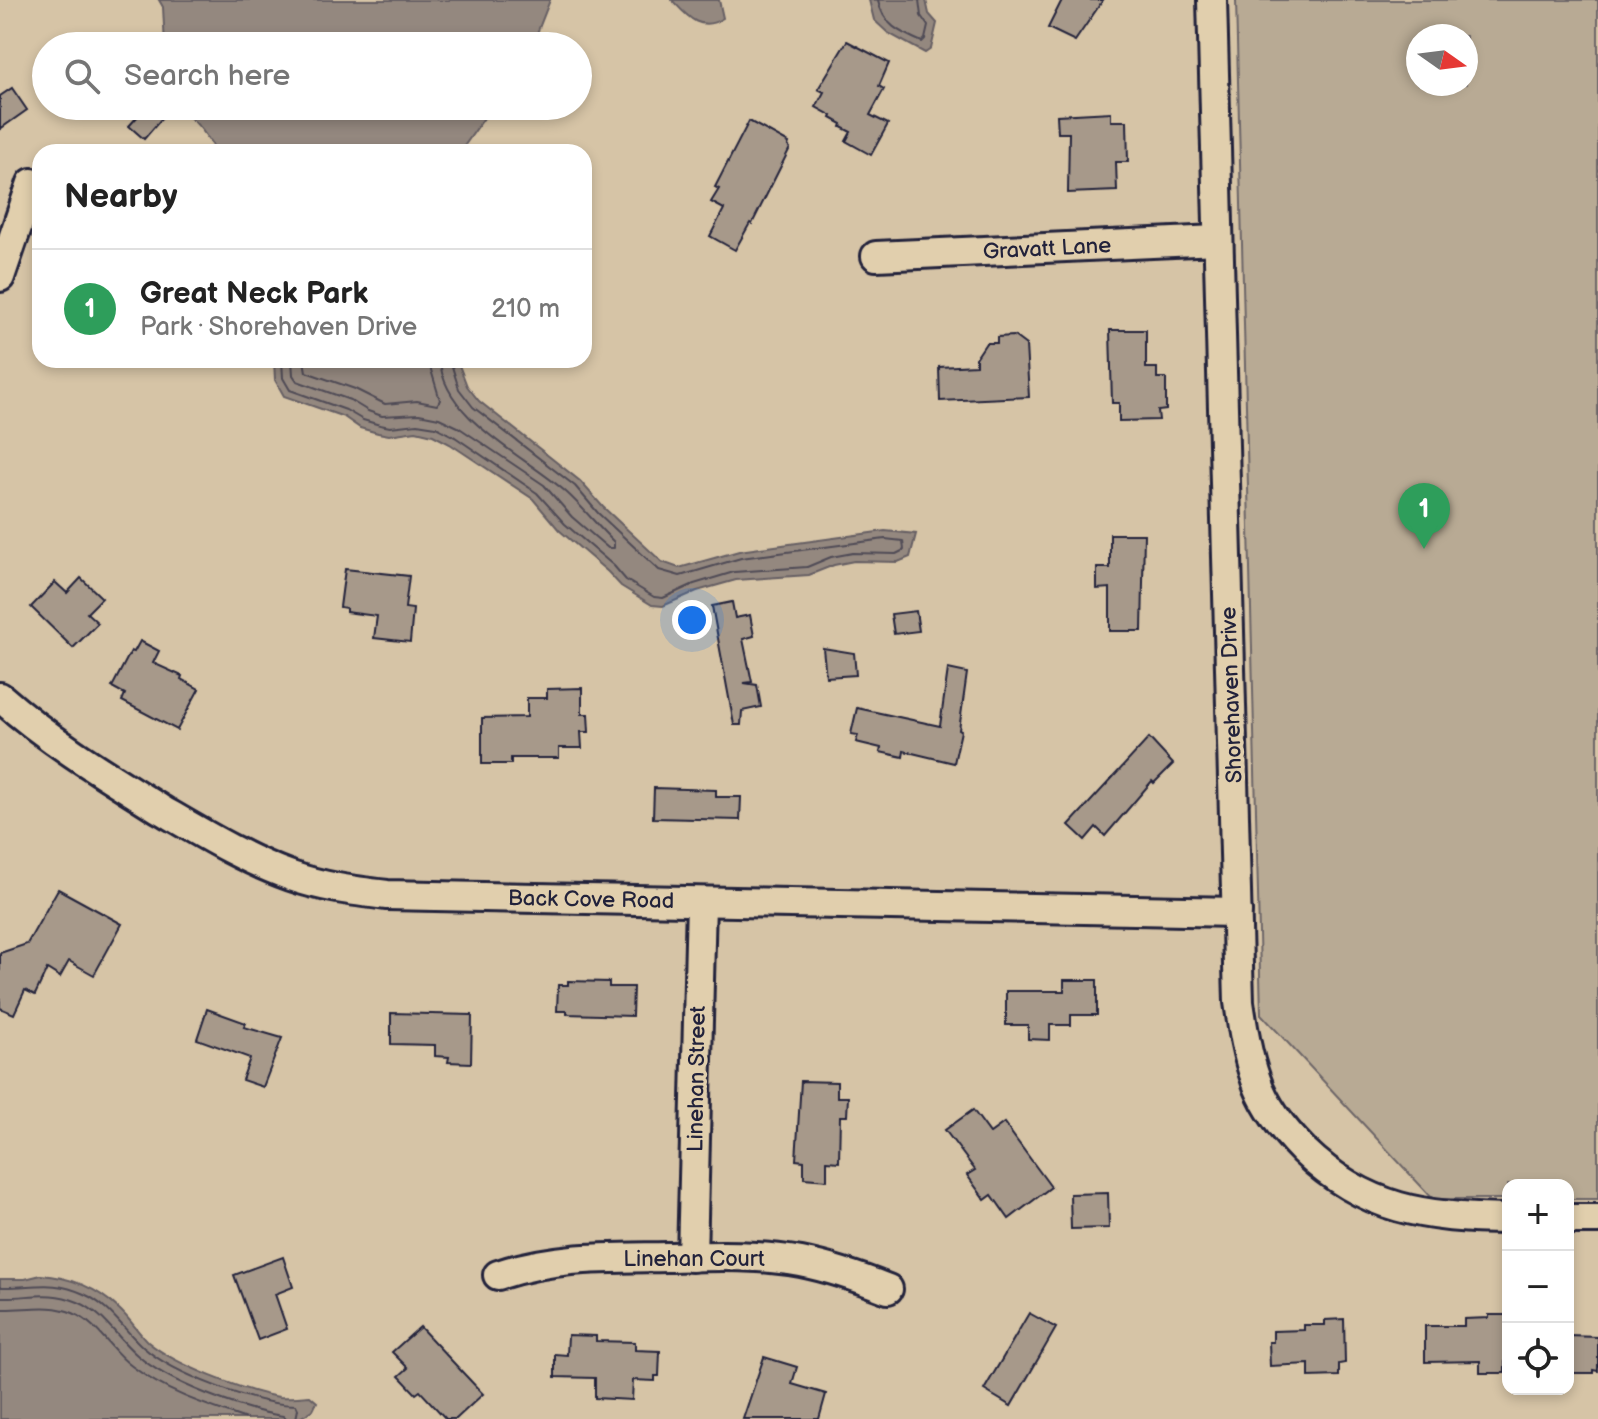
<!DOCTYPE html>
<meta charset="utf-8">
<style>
:root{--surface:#fff;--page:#f2f2f2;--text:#222;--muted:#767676;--line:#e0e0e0;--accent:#22223b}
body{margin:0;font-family:"Balsamiq Sans",sans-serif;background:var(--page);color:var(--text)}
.controls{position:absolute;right:24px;bottom:24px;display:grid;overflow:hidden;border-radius:16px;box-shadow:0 4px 12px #0003}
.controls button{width:72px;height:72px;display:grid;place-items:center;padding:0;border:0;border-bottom:2px solid var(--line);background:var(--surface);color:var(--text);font:40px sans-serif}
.compass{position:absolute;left:1406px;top:24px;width:72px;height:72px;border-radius:50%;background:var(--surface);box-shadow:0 4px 12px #0003;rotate:104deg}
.you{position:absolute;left:692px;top:620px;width:28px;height:28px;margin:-20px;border:6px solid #fff;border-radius:50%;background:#1a73e8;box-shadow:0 0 0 12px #1a73e833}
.badge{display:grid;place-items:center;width:52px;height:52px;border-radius:50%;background:var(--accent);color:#fff;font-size:26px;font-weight:700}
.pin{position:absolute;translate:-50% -66px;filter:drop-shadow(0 2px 4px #0008)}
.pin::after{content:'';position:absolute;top:42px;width:28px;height:24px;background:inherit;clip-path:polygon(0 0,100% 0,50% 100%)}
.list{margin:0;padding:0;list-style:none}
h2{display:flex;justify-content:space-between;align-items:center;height:104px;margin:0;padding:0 32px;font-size:34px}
h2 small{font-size:26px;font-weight:400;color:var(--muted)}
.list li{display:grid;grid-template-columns:52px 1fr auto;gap:24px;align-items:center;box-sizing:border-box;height:120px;padding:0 32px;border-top:2px solid var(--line)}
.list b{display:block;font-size:30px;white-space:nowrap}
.list p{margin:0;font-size:26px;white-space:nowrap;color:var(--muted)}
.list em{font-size:26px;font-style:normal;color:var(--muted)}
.icon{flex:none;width:44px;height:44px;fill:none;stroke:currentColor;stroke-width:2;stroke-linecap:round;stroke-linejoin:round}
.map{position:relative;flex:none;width:1598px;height:1419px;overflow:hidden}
.search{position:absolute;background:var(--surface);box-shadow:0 4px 12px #0003;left:32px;top:32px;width:560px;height:88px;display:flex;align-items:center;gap:20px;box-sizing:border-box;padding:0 28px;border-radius:44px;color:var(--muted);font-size:30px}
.panel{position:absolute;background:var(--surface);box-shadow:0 4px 12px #0003;left:32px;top:144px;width:560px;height:224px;border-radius:24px}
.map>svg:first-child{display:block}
.green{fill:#b8aa94;stroke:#6d6668;stroke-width:2;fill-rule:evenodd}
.water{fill:#94887f;stroke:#665f64;stroke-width:2}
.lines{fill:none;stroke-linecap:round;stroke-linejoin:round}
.shore{stroke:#504b56;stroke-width:2}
.building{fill:#a7998a;stroke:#22223b;stroke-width:2}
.minor-casing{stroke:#22223b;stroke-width:34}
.minor{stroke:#e1cfad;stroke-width:28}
.labels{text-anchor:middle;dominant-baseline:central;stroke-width:7;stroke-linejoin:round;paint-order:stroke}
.street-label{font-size:22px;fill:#22223b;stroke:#e1cfad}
</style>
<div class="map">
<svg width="1598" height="1419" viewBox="0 0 1598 1419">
<rect width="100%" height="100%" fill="#d6c4a6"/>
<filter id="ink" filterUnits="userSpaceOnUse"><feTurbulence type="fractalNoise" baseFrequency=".0125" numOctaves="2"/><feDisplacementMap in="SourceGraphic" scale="16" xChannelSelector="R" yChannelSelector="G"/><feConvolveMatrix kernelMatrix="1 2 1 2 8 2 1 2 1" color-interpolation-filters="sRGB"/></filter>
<g filter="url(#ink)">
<path class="green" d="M1236 0H1598V1199H1568V1185H1508V1199H1433L1261 1014ZM1418 36H1466V84H1418Z"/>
<g class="water">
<polygon points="159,0 550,0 532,46 165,46 163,7"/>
<path d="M672 0H719L723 18C700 33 687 16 672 0Z"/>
<polygon points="869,0 926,0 929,14 937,23 931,49 925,53 888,33 874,20"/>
<path d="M158 106H496L484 118 460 152H217C209 140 196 118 182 113 173 110 167 112 158 106Z"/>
<polygon points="274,360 457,360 467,386 479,401 580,481 603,507 662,562 679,568 739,551 885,531 916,534 910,557 898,562 854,561 834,565 809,575 736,580 697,591 663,606 652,605 621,586 608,572 559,530 533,499 450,444 433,435 416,431 389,435 378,433 360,428 344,417 284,396 275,380"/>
<path d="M41 1275C71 1277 98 1289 119 1309 130 1319 138 1332 148 1342 175 1365 244 1391 279 1397 289 1398 300 1397 310 1396L317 1402 313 1410 298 1419H0V1279H25Z"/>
</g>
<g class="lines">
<g class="shore">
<path d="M878 0C883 25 899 32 922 42L925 39 928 26 921 16 919 0"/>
<polyline points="282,360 283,378 290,390 346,410 363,420 380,425 390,427 417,424 436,427 455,437 537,493 565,524 614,566 626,580 654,597 663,598 694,584 734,572 807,567 831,557 853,553 896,554 904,550 903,541 885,539 741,558 680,576 659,570 598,513 575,486 473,407 459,389 450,360"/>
<path d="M292 360 293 375 297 381 350 400 368 411 382 416 419 414 439 418 458 427 544 485 572 517 608 548H614V542C597 526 583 507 566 492 527 457 443 419 440 360"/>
<polyline points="304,360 306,372 355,389 385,404 417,401 437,405 440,400 428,360"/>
<path d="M0 1287C33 1288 52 1279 84 1294 109 1305 123 1329 143 1347 173 1374 256 1405 296 1405L298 1409 296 1419"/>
<path d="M0 1297C31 1298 48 1290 78 1302 104 1313 117 1338 137 1355 168 1383 242 1410 283 1416L286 1419"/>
<path d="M0 1309C26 1310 49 1303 73 1313 99 1324 111 1352 133 1367 167 1393 206 1405 246 1419"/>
</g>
</g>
<g class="building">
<polygon points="1062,0 1103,0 1075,41 1048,28"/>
<polygon points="847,41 889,63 879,86 884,89 870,115 888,124 871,155 846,141 851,132 841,127 842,124 831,118 832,116 816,107 824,92 818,89"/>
<polygon points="12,88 27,110 0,129 0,96"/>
<polygon points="147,106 163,117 144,139 129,126"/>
<polygon points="1111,112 1111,121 1127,121 1128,162 1116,162 1117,191 1068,193 1069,133 1058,133 1057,115"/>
<polygon points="749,121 789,143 788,146 790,148 752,224 750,223 735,250 710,236 724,209 711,202 719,189 715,187"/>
<polygon points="1110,330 1146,330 1146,368 1157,368 1157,378 1166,378 1166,410 1158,411 1159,420 1119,421 1119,403 1112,403"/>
<polygon points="1014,336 1026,345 1029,397 940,401 939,367 976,365 976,358 986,343 997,343 997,337"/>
<polygon points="1110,534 1144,534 1142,631 1110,631 1110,588 1097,589 1097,568 1110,568"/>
<polygon points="345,569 409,576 405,608 413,609 410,642 374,638 377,616 346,612 346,608 340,607"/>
<polygon points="81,578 102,598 87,613 98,623 73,648 31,607 55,582 67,593"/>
<polygon points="732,602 735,618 750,615 754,636 743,639 752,682 744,683 757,685 761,707 742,711 741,725 734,725 712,606"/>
<polygon points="916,611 919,631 894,634 891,614"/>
<polygon points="140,641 159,651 153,663 182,676 181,679 199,689 177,730 122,701 125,694 112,687 131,651 134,652"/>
<polygon points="823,648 854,653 856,675 826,677"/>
<polygon points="948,669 967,673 959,730 961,731 954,763 904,751 903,757 880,752 881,748 856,742 858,735 851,734 857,708 940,726"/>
<polygon points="582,688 582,714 588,714 589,732 581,732 582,748 559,748 559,758 511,758 511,764 482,764 482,718 527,717 527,698 547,698 547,689"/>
<polygon points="1149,738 1173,764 1154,783 1152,781 1105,836 1096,827 1085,840 1069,825"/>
<polygon points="654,788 716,790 716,797 741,797 740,820 653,818"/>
<polygon points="58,889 122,924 94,975 69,961 60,977 47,969 35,995 25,990 14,1014 0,1008 0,953 27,944"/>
<polygon points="1064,980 1097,980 1097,1015 1071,1015 1071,1025 1050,1025 1050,1040 1028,1039 1028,1025 1006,1025 1006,991 1064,991"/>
<polygon points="568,981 609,982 609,987 633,987 632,1016 567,1014 567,1011 557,1011 558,985 568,985"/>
<polygon points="207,1009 246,1023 244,1027 282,1038 263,1087 242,1080 250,1058 197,1039"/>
<polygon points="391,1013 472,1015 471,1063 448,1062 449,1057 435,1056 435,1045 391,1044"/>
<polygon points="801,1081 837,1082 837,1097 848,1097 847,1116 840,1116 839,1162 827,1161 827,1180 804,1178 804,1161 796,1160"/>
<polygon points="973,1110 990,1133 1004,1123 1051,1187 1009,1219 992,1195 985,1200 967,1175 975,1170 945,1130"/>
<polygon points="1108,1193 1109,1228 1071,1229 1070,1194"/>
<polygon points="283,1257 293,1287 275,1294 287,1329 258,1340 234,1275"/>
<polygon points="1029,1313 1056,1328 1011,1406 984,1390"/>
<polygon points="1489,1315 1508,1315 1508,1360 1505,1360 1505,1373 1480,1373 1480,1361 1425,1362 1425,1326 1464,1326 1464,1319 1489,1318"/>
<polygon points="1344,1319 1345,1363 1339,1364 1339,1376 1309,1377 1309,1364 1270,1366 1269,1342 1273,1342 1273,1331 1304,1330 1304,1325 1325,1325 1325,1320"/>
<polygon points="420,1327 483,1394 456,1419 446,1419 420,1391 416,1394 399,1376 408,1368 392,1352"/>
<polygon points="568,1335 596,1336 596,1341 635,1342 635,1350 660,1351 659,1376 655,1376 655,1381 633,1380 632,1400 595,1398 595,1378 555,1377 555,1354 567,1355"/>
<polygon points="1568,1336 1598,1337 1598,1371 1593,1370 1593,1373 1568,1373"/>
<polygon points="764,1357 797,1367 792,1384 826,1394 819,1419 743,1419"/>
</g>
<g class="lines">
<g class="minor-casing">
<g id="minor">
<path d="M1212 0 1239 1002C1243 1029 1247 1055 1256 1080 1265 1107 1285 1132 1304 1151 1365 1210 1427 1218 1508 1219"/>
<polyline points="876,256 1217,240"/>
<polyline points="0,277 32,183"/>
<path d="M0 697C50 741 104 774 160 809 203 834 244 859 291 876 322 887 354 891 387 895L1237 912"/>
<polyline points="1568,1219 1598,1219"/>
<polyline points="692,1257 701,902"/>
<path d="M498 1275C554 1256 607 1258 667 1257 711 1256 757 1254 801 1262 831 1268 860 1278 888 1289"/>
</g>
</g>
<use href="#minor" class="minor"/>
</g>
</g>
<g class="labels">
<g class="street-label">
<text transform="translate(1047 249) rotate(-3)">Gravatt Lane</text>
<text transform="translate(1232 695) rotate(-92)">Shorehaven Drive</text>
<text transform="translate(591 900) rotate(1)">Back Cove Road</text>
<text transform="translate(697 1079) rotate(-89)">Linehan Street</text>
<text x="694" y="1259">Linehan Court</text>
</g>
</g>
</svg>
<div class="controls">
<button>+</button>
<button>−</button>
<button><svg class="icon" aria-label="locate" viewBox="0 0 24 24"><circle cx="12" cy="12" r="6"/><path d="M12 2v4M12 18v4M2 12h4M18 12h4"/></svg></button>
</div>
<svg class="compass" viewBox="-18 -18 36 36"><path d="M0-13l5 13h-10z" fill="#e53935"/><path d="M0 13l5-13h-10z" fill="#767676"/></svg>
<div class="you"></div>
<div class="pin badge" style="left:1424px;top:549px;background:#2e9e5b">1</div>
<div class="search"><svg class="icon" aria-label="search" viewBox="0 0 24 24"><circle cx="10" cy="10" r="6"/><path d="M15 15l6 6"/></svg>Search here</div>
<section class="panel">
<h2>Nearby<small></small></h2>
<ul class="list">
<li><span class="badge" style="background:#2e9e5b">1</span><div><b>Great Neck Park</b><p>Park · Shorehaven Drive</p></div><em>210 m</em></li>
</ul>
</section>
</div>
